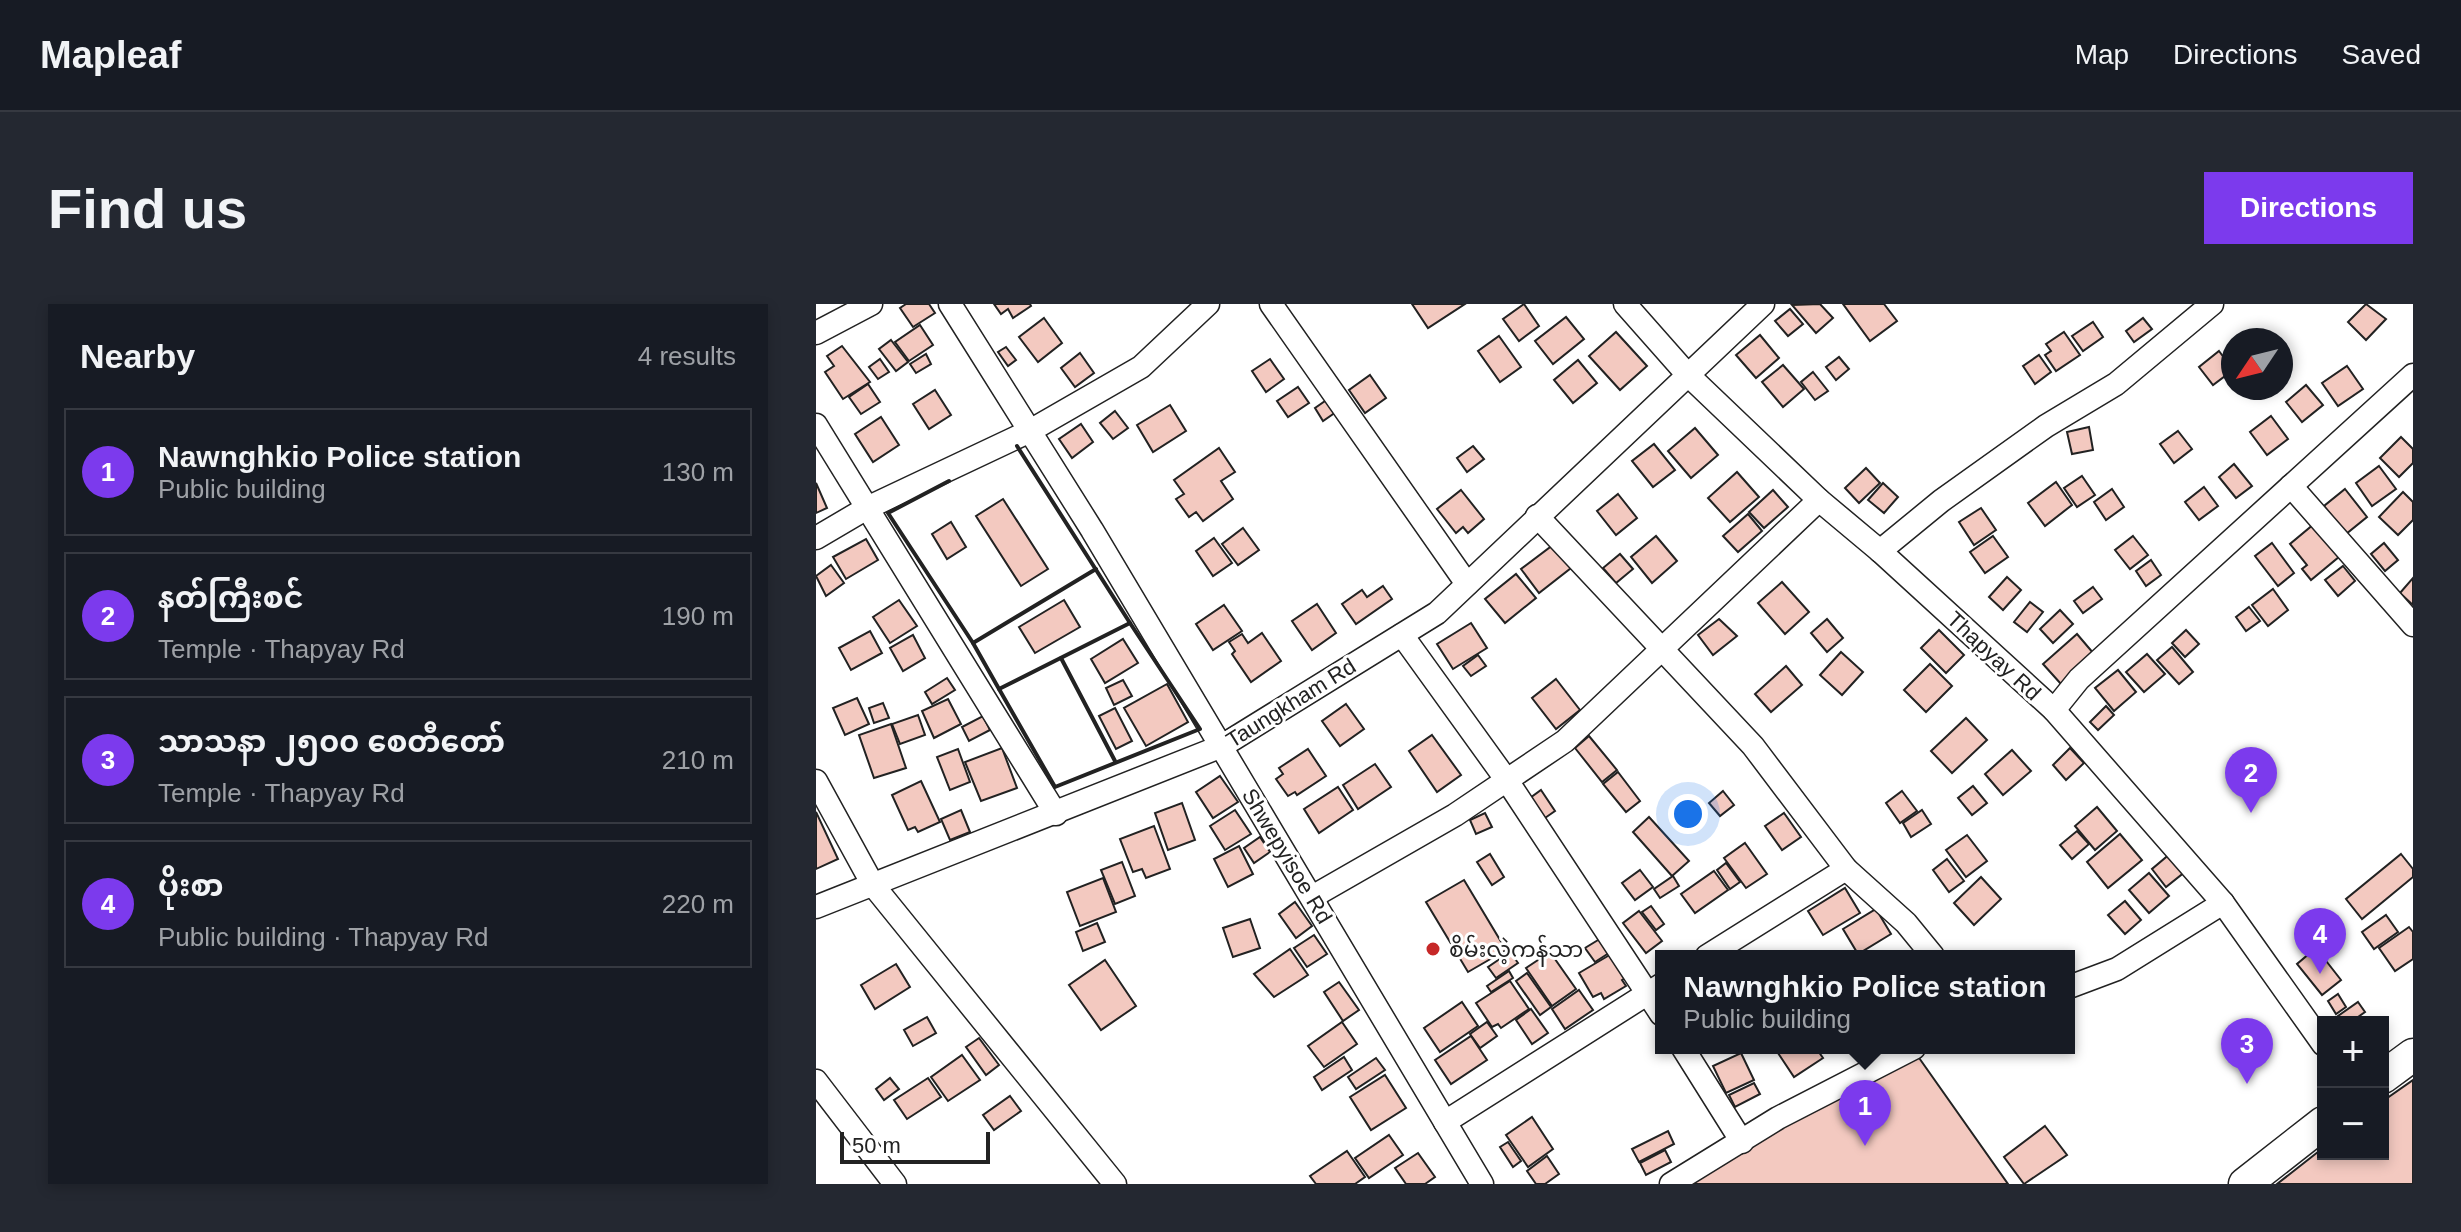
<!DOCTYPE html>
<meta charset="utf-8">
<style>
:root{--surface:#171b24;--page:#242831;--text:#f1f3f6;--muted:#9ea1a6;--line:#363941;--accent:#7c3aed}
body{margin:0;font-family:Arial,"Noto Sans Myanmar",sans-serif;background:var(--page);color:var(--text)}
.controls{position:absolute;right:24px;bottom:24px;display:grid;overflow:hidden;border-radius:0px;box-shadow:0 4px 12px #0003}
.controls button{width:72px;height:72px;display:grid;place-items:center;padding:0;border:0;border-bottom:2px solid var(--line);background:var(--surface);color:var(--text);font:40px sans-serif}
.compass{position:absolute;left:1405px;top:24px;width:72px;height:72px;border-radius:50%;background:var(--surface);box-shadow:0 4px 12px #0003;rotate:235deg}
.scale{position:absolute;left:24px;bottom:20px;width:150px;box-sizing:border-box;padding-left:8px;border:4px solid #222;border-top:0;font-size:22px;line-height:28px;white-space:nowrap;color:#222;-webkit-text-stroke:6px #fff;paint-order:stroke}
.you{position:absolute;left:872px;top:510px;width:28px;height:28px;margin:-20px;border:6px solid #fff;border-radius:50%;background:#1a73e8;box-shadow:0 0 0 12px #1a73e833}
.badge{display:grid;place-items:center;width:52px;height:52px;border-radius:50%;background:var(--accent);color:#fff;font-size:26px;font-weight:700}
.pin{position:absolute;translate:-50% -66px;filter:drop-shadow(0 2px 4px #0008)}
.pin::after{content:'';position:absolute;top:42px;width:28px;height:24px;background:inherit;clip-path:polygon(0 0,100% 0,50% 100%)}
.popup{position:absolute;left:839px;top:646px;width:420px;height:104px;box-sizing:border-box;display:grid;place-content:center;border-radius:0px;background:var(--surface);filter:drop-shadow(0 2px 6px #0005);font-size:26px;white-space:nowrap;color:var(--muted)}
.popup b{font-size:30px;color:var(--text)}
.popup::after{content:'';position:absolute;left:50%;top:100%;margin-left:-16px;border:16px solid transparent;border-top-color:var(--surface)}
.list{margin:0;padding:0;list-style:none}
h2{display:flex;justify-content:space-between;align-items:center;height:104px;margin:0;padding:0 32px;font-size:34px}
h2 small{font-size:26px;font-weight:400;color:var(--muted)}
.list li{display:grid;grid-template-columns:52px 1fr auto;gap:24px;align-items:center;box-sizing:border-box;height:128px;margin:0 16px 16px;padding:0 16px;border:2px solid var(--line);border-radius:0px}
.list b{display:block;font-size:30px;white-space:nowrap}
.list p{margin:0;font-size:26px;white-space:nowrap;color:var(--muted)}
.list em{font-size:26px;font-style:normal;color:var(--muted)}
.map{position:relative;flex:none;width:1597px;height:880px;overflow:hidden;border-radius:0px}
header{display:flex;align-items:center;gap:48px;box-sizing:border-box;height:112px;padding:0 40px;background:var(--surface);border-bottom:2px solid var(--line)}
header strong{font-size:38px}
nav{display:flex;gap:44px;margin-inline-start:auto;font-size:28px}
.intro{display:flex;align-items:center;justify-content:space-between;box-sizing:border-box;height:192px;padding:0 48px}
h1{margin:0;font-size:56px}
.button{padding:20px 36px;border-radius:0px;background:var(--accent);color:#fff;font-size:28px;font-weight:700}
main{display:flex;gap:48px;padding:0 48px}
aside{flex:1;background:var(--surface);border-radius:0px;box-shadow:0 4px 12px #0003}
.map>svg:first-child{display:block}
.building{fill:#f3c9c0;stroke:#222;stroke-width:2}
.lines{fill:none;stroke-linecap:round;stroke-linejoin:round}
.minor-casing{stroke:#222;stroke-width:25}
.highway-casing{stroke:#222;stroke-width:35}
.minor{stroke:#fff;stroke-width:22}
.highway{stroke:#fff;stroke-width:32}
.wall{stroke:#222;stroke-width:4}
.poi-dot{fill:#c62828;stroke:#fff;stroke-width:3}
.labels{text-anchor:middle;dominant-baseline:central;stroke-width:6;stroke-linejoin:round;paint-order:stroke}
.street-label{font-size:22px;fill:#222;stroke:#fff}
.poi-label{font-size:22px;fill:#222;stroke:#fff;text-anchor:start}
</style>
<header>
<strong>Mapleaf</strong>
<nav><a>Map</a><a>Directions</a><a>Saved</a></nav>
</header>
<div class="intro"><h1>Find us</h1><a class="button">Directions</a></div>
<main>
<aside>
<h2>Nearby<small>4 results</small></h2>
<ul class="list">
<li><span class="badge">1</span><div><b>Nawnghkio Police station</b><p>Public building</p></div><em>130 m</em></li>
<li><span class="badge">2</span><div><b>နတ်ကြီးစင်</b><p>Temple · Thapyay Rd</p></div><em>190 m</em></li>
<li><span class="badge">3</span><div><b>သာသနာ ၂၅၀၀ စေတီတော်</b><p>Temple · Thapyay Rd</p></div><em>210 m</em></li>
<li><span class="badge">4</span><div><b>ပိုးစာ</b><p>Public building · Thapyay Rd</p></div><em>220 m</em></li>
</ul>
</aside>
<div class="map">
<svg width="1597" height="880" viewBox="0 0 1597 880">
<rect width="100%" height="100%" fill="#fff"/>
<g class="building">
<polygon points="90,0 113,0 119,9 97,23 84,4"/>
<polygon points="178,0 214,0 215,2 197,14 192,5 185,10"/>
<polygon points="596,0 649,0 612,24"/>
<polygon points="708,0 723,22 703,37 687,15"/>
<polygon points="1004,0 1017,14 1000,29 976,1"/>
<polygon points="1027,0 1068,0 1081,17 1054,37"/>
<polygon points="1550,0 1570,15 1550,36 1532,18"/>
<polygon points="974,5 987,20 972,32 959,17"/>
<polygon points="750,13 768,35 737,60 719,37"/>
<polygon points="228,14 246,39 222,58 203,33"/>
<polygon points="1327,14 1336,25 1318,38 1310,27"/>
<polygon points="1277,18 1287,33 1267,47 1256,32"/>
<polygon points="104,21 117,41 93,57 79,38"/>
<polygon points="800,28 831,62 804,86 773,52"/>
<polygon points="1248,28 1264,51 1240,67 1229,51 1235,47 1230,40"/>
<polygon points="944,31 963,54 940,74 920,51"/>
<polygon points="683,32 705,63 684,78 662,47"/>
<polygon points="75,36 92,58 80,67 63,45"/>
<polygon points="26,42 54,78 27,95 9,68 18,62 11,52"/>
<polygon points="190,43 200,56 192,62 182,48"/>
<polygon points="1403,47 1417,66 1397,81 1383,63"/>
<polygon points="264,49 278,69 259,83 245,64"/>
<polygon points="110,50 115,60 100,69 94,60"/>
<polygon points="1223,51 1235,68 1219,80 1207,62"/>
<polygon points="1023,53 1033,65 1020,76 1010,63"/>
<polygon points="64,55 73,68 62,75 53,63"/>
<polygon points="454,55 468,75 450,88 436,67"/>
<polygon points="762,56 781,79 757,99 738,76"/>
<polygon points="967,61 988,85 967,103 946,78"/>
<polygon points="1531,62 1547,85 1522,102 1506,79"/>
<polygon points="997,68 1012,87 999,96 985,78"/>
<polygon points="554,71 570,94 549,109 533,86"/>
<polygon points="52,80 64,98 45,110 33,93"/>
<polygon points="1490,81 1507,101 1486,118 1470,98"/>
<polygon points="482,83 493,99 472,113 461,97"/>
<polygon points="119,86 135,111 113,125 97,100"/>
<polygon points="512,95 520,108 507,117 499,104"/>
<polygon points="354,101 370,127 337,148 321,121"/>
<polygon points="299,107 312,124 297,135 284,119"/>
<polygon points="1455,112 1472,135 1451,151 1434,128"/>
<polygon points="65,113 83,141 57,158 39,130"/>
<polygon points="265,120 277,138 256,154 243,135"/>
<polygon points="1273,123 1277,146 1256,150 1251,128"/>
<polygon points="879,124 902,151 875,174 852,147"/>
<polygon points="1362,127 1376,145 1358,159 1344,140"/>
<polygon points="1585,133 1597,145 1597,159 1583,173 1564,154"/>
<polygon points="838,140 859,166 837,183 816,157"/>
<polygon points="657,142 668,155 651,168 641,154"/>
<polygon points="403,144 419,168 405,177 417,195 387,217 380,208 373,213 360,195 368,190 358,176"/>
<polygon points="1418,160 1436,182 1420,194 1403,173"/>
<polygon points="1563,162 1580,185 1556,202 1540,179"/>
<polygon points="1050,164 1064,179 1043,199 1029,184"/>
<polygon points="921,168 943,193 914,218 892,194"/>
<polygon points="1266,172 1279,191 1261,203 1248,184"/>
<polygon points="1240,178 1256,201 1229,222 1212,199"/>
<polygon points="0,179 11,204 0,209"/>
<polygon points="1067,179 1082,193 1068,209 1052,196"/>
<polygon points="1388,183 1402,202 1383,216 1369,198"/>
<polygon points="1296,185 1308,203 1290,216 1278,198"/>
<polygon points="1529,185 1551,213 1530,230 1508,202"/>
<polygon points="645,186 668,215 652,229 647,223 640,229 621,205"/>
<polygon points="957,186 972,203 948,224 933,208"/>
<polygon points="1587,188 1597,198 1597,216 1582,231 1563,213"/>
<polygon points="802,190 821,214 800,231 781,207"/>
<polygon points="187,195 232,265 205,282 160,212"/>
<polygon points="1165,204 1180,226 1158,241 1143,218"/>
<polygon points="932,210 946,227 922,248 907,232"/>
<polygon points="135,218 150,243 131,255 116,230"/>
<polygon points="1498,220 1524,252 1495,276 1486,265 1491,261 1474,240"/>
<polygon points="427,224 443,246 422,261 406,240"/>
<polygon points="840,232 861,257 836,279 815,253"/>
<polygon points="1177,232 1192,253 1169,269 1154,248"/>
<polygon points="1317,232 1332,251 1314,265 1299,246"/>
<polygon points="398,234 416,259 397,272 380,247"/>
<polygon points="50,235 62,256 30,275 17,253"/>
<polygon points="1456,239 1478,269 1462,282 1439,252"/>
<polygon points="1568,239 1582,256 1569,267 1555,250"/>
<polygon points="737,241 755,264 723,289 705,265"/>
<polygon points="804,250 817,265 800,279 787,264"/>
<polygon points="1335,256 1345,271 1330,282 1320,267"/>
<polygon points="15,261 28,279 10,292 0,272"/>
<polygon points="1527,262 1539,277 1522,292 1509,276"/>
<polygon points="700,270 720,294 689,319 669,295"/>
<polygon points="1191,273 1205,286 1187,306 1173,293"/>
<polygon points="1597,274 1597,301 1584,289"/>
<polygon points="966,278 993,308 969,330 942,299"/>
<polygon points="567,282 576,295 540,320 526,300 546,286 551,293"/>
<polygon points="1277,283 1286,295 1267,309 1258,297"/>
<polygon points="1457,285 1472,306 1452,322 1436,301"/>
<polygon points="83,296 101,322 74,339 57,313"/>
<polygon points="248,296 264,323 219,349 203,323"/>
<polygon points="1214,298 1227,308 1211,328 1198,318"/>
<polygon points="501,300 520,329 496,346 476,317"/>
<polygon points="408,301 426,327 397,346 380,320"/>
<polygon points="1433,303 1444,317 1430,327 1420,313"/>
<polygon points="1244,306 1257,320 1237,339 1224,325"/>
<polygon points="903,315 921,332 897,351 882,331"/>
<polygon points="1011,315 1027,334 1011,348 995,329"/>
<polygon points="655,319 671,344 637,365 621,340"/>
<polygon points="1123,326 1148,351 1130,369 1105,344"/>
<polygon points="1370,326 1383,340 1369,353 1356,339"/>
<polygon points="54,327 66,349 35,366 23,344"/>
<polygon points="446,329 465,357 435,378 416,350 419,347 413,338 426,330 432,339"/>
<polygon points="1261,330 1278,350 1245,380 1227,360"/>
<polygon points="97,331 109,354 87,367 74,344"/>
<polygon points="307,335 322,359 289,379 275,355"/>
<polygon points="1356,343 1377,368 1363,380 1341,356"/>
<polygon points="1025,348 1047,368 1026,391 1004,371"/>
<polygon points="1331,350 1349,370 1328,388 1310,368"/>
<polygon points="662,351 670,362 655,372 647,362"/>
<polygon points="1114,360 1136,382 1110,408 1088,386"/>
<polygon points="970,362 986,381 955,408 939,390"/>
<polygon points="1302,366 1320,388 1298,407 1279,384"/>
<polygon points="131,374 139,386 116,400 109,388"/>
<polygon points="740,375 764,406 740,425 716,394"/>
<polygon points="307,376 316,392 298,401 290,384"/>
<polygon points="351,380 372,418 330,442 308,404"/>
<polygon points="41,394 53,420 29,431 17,404"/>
<polygon points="132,395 145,420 118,434 106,407"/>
<polygon points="67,399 73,414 58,419 53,404"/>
<polygon points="530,400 548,425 524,442 506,417"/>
<polygon points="1290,402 1298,411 1282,426 1274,418"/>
<polygon points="299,404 316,437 300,445 283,412"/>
<polygon points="102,411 109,431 84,440 76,420"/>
<polygon points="167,412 174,426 153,437 146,423"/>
<polygon points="1150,414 1171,436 1136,469 1115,447"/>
<polygon points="75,420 90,464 58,474 43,431"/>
<polygon points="616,431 645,471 621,488 593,447"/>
<polygon points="773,432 801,466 786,478 759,444"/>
<polygon points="186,444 201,484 165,497 149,458"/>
<polygon points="1254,444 1268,459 1250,476 1237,461"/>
<polygon points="142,445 154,478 134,486 121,453"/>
<polygon points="492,445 510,472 481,491 479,488 472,492 460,475 467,470 463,464"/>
<polygon points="1196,446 1215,467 1187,491 1169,470"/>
<polygon points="559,460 575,483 542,505 527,481"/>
<polygon points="802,468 824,497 810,508 787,480"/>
<polygon points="404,472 422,498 397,514 380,488"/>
<polygon points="105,477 124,518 102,528 99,523 92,526 76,491"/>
<polygon points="1157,482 1171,499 1156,511 1142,494"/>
<polygon points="522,483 537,506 503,529 488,505"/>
<polygon points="725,486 739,507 729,514 714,494"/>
<polygon points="907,487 918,501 904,512 893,499"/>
<polygon points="1086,487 1101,507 1084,519 1070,499"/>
<polygon points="366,499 379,536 352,546 339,509"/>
<polygon points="1281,503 1301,527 1279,546 1259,522"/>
<polygon points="145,506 154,528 134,536 125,515"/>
<polygon points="419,506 435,530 409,546 394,522"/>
<polygon points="1106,506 1115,520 1095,533 1087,519"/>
<polygon points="0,508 22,555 0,565"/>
<polygon points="669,509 676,523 660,530 654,516"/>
<polygon points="968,509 985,533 966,546 949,522"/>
<polygon points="833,513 873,557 856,572 817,528"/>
<polygon points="338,522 354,565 330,574 326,565 317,568 304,535"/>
<polygon points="1261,527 1273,540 1256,555 1244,541"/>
<polygon points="1304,530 1326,556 1292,584 1271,558"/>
<polygon points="1151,531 1171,557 1150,573 1130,546"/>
<polygon points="444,533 454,548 438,559 428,544"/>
<polygon points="929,539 951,570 930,584 908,554"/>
<polygon points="423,542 437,570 412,583 398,555"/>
<polygon points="1355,549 1370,567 1350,583 1336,565"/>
<polygon points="674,550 688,573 676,581 661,558"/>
<polygon points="1585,550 1597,565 1597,573 1546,615 1530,595"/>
<polygon points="1131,555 1148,577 1133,588 1117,566"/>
<polygon points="306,558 319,592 299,600 285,566"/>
<polygon points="910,559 924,578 914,585 901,566"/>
<polygon points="824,566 837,583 819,596 806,579"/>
<polygon points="898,567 912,586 879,609 865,590"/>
<polygon points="1333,569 1353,592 1333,609 1313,586"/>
<polygon points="857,572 863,582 844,594 838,585"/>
<polygon points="1165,573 1185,595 1158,621 1138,599"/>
<polygon points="287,574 300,608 264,622 251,588"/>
<polygon points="648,576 690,646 652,668 610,598"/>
<polygon points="1029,584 1044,609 1007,631 992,607"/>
<polygon points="1309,597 1325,616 1309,630 1292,611"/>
<polygon points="479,598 496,622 480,634 463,610"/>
<polygon points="835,602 848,620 840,626 826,608"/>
<polygon points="1060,605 1075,630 1042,650 1027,625"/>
<polygon points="823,607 846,637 830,649 807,619"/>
<polygon points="1570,611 1582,628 1558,645 1546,628"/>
<polygon points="434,615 444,644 417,653 407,624"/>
<polygon points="281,619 289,638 267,647 260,628"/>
<polygon points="1593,623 1597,628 1597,655 1579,667 1563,644"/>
<polygon points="498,631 511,650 491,663 478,644"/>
<polygon points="787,633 796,647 779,658 769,644"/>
<polygon points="1500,644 1525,676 1506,691 1481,660"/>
<polygon points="474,645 492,671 458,693 438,670"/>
<polygon points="694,648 702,659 680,674 672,663"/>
<polygon points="734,648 760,685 736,702 710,664"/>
<polygon points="797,649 811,673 806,676 810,682 788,695 785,689 777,693 763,669"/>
<polygon points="289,656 320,702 285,726 253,681"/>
<polygon points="80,660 94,683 59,705 45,681"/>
<polygon points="693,667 697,674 675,688 671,682"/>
<polygon points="711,669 735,703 724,711 700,677"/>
<polygon points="694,677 713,705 685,724 682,720 676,723 660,699"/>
<polygon points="523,678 543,706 527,717 508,688"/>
<polygon points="763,686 777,706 749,725 736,705"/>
<polygon points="1522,690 1530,703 1520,710 1512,697"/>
<polygon points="646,698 662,722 624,748 608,724"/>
<polygon points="1542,698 1549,708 1535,718 1526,718 1522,712"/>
<polygon points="715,705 732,729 716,740 700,716"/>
<polygon points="111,713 120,729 97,742 88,726"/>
<polygon points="526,718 541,740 508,763 492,742"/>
<polygon points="671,718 681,732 664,744 654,730"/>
<polygon points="655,732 671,756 635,780 619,756"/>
<polygon points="163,734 183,761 170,771 150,743"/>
<polygon points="970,744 1000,744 1007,754 978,773 962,749"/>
<polygon points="925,749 938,776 910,789 897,762"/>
<polygon points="146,751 164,776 132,797 115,773"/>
<polygon points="1101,751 1192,880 868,880 999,804"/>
<polygon points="528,753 536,766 506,786 498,773"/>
<polygon points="560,754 569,766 540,785 532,773"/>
<polygon points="569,771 590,804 555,826 534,793"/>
<polygon points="74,774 83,785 68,796 60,785"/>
<polygon points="112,774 125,793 91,815 78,796"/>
<polygon points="1597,776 1597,880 1461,880 1507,844 1507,850 1567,850 1567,797"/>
<polygon points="938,779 944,790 919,803 913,791"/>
<polygon points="194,792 205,807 178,826 167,811"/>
<polygon points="716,813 737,845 712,863 690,831"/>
<polygon points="1229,822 1251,851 1208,880 1188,853"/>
<polygon points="852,827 858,840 823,858 816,845"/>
<polygon points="573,831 587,851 553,874 539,854"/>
<polygon points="692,838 705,857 697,863 684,843"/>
<polygon points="849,846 855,858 830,871 824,859"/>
<polygon points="531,847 549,873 539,880 500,880 494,872"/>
<polygon points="602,849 619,873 609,880 590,880 579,864"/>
<polygon points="731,852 743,870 729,880 720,880 711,867"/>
</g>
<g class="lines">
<g class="minor-casing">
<g id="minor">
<polyline points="134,0 276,226 666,880"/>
<polyline points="455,0 651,280"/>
<polyline points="809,0 870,69 1003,196 1064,247 1238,406 1407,599 1507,740"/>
<polyline points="0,29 55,0"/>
<polyline points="0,121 240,510"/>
<polyline points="1475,182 1597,321"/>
<polyline points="721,212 937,442 1030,565 1090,619 1117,652"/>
<polyline points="0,234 51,204 212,128 325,63 392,0"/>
<polyline points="1064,247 1125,197 1230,122 1300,80 1396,0"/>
<polyline points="586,331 692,478 845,710"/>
<polyline points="1238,406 1263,375 1597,71"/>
<polyline points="0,477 57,581 299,880"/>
<polyline points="496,593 639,511 749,437 1003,196"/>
<polyline points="0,603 406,442 621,309 947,0"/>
<polyline points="891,652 1030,565"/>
<polyline points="1253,683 1301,665 1407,599"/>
<polyline points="867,744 926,838"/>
<polyline points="0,777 79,880"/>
<polyline points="629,818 845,681"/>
<polyline points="855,880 962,814 1098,744"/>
</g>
</g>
<g class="highway-casing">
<g id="highway">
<polyline points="1567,773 1597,751"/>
<polyline points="1429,880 1507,819"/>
</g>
</g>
<use href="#minor" class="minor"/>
<use href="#highway" class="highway"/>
<g class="wall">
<polyline points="133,177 72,209 157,339 280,265"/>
<polyline points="157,339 183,385 314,319 201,142"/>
<polyline points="245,354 299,457"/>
<polyline points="183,385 239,483 384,425 314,319"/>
</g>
</g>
<circle class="poi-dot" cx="617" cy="645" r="8"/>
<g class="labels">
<g class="street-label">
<text transform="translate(1178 352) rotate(43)">Thapyay Rd</text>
<text transform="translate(475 399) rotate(-32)">Taungkham Rd</text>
<text transform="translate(471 552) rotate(59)">Shwepyisoe Rd</text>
</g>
<g class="poi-label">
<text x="633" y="645">စိမ်းလဲ့ကန်သာ</text>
</g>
</g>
</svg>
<div class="controls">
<button>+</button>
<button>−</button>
</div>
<svg class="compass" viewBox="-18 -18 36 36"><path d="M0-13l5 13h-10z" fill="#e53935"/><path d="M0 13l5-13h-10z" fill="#9ea1a6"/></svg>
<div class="scale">50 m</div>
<div class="you"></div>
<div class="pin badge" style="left:1049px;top:842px">1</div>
<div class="popup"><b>Nawnghkio Police station</b>Public building</div>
<div class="pin badge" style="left:1435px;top:509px">2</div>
<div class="pin badge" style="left:1431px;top:780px">3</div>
<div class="pin badge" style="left:1504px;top:670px">4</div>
</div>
</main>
